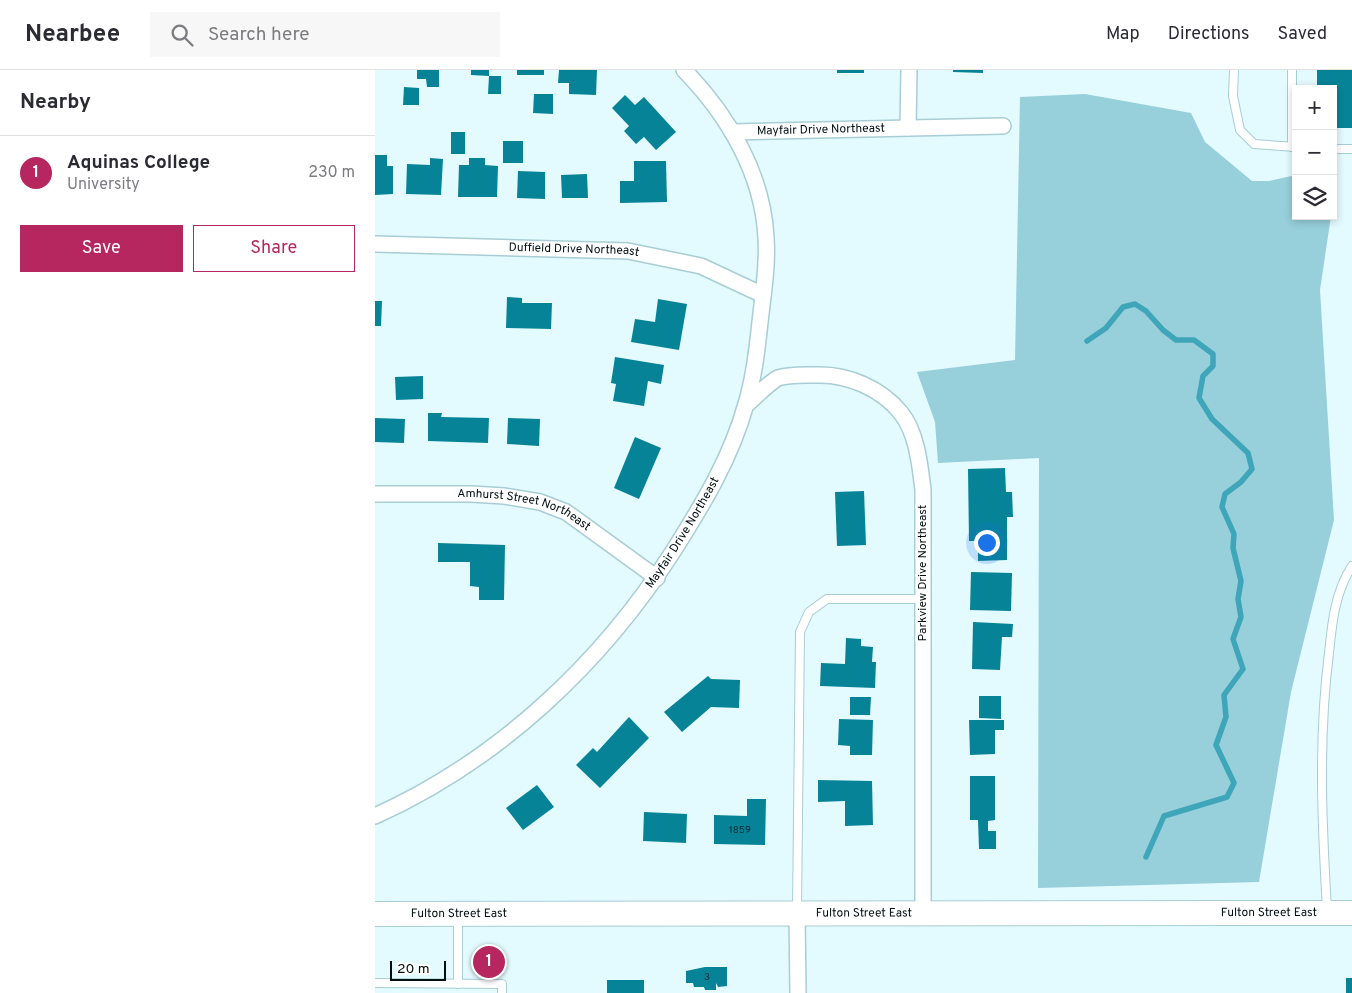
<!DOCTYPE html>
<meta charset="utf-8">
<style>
:root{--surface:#fff;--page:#f7f7f7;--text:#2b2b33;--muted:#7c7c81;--line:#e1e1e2;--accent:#b5275e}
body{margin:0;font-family:Overpass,sans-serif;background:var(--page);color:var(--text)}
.controls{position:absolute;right:15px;top:15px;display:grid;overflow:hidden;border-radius:0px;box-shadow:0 2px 8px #0003}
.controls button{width:45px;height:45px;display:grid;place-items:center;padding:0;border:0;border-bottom:1px solid var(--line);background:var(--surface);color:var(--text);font:25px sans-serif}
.scale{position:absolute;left:15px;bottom:12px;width:56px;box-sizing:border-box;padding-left:5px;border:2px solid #030e11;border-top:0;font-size:14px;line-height:18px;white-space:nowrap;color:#030e11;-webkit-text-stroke:4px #fff;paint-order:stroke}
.you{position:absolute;left:611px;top:472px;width:18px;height:18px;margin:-12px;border:4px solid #fff;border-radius:50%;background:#1a73e8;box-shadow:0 0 0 8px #1a73e833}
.badge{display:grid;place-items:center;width:32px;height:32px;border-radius:50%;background:var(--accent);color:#fff;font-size:16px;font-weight:700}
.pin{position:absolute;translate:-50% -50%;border:2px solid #fff;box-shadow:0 1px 5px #0006}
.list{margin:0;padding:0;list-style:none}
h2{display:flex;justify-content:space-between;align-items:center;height:65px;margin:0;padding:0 20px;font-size:21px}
h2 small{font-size:16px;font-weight:400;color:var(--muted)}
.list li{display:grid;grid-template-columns:32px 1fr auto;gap:15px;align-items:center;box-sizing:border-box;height:75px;padding:0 20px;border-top:1px solid var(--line)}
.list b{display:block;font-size:19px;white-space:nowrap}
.list p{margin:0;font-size:16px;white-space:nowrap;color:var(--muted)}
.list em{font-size:16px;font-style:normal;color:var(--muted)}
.actions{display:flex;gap:10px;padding:15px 20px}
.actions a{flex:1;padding:11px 0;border:1px solid var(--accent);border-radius:0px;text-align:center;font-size:18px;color:var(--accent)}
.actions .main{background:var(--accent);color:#fff}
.icon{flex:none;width:28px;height:28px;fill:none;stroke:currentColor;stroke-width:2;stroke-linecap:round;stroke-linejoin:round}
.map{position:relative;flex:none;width:977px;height:923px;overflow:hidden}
header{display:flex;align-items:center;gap:30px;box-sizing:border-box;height:70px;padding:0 25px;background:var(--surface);border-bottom:1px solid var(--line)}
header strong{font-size:24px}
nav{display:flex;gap:28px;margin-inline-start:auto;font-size:18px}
.search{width:350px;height:45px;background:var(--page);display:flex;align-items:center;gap:12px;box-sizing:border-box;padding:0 18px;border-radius:0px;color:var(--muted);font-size:19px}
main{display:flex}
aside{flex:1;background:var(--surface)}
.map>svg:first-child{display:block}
.green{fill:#97cfdb}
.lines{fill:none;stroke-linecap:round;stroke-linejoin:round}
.stream{stroke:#3fa6ba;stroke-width:5.5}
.building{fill:#078397}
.lane-casing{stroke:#a8cdd5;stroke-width:10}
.street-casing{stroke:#a8cdd5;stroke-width:18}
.primary-casing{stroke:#a8cdd5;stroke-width:26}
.lane{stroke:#fff;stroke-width:8}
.street{stroke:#fff;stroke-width:15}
.primary{stroke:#fff;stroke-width:24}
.labels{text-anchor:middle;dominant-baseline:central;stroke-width:5;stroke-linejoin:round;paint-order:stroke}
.number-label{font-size:10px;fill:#042b32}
.street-label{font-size:12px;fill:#030e11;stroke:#fff}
</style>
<header>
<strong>Nearbee</strong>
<div class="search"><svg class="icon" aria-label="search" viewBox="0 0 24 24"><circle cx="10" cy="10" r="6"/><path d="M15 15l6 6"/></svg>Search here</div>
<nav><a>Map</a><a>Directions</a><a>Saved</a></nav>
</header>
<main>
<aside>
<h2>Nearby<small></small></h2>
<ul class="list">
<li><span class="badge">1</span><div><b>Aquinas College</b><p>University</p></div><em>230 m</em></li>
</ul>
<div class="actions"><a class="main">Save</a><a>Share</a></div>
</aside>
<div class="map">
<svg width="977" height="923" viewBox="0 0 977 923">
<rect width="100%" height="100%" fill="#e3faff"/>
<polygon class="green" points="710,24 816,43 830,72 877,111 894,111 921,105 921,146 956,146 945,220 959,450 916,622 884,812 663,818 664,388 563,393 560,352 542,302 640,290 645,27"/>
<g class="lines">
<polyline class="stream" points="712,271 731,258 748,237 760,234 771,241 788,260 801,270 819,270 838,284 838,296 828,306 824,328 837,349 873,383 877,399 866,412 850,424 847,437 859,464 858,478 866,511 863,529 866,547 858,569 868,599 849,625 851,647 841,675 859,713 852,727 789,746 771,787"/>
</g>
<g class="building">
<polygon points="42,0 64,0 64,17 52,17 51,9 42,9"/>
<polygon points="96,0 114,0 114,6 96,5"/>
<rect x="142" y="0" width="27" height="5"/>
<polygon points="184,0 222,0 221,25 194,24 194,13 183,13"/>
<rect x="462" y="0" width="27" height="3"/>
<polygon points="578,0 608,0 608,3 578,2"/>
<polygon points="942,0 977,0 977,58 958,58 958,19 942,19"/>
<polygon points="114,6 126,6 126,24 113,24"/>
<polygon points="29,17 44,18 44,35 28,35"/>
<polygon points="159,24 178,24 178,44 158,43"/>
<polygon points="250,25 260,35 269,27 301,62 281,80 269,67 261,74 249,61 254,56 237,38"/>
<rect x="76" y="62" width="14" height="22"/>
<rect x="128" y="71" width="20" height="22"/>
<polygon points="0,85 12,85 12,96 18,96 18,124 0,125"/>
<polygon points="55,88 68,89 66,125 31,124 32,94 55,95"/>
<polygon points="94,88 110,88 110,95 123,96 122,127 83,127 84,95 94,95"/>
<polygon points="259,91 291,91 292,132 245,133 245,111 259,111"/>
<polygon points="143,101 170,102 170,129 142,128"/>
<polygon points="212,104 213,128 187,128 186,105"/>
<polygon points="132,227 147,228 147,233 177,233 176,259 131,258"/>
<polygon points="283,229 312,234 304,280 256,272 260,249 280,252"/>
<polygon points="0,231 7,231 6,256 0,256"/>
<polygon points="240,287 289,295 286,314 273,311 269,336 238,331 241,314 236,313"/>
<polygon points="48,306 48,329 21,330 20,307"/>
<polygon points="53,343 67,343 66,347 114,348 113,373 53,371"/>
<polygon points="0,348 30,349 29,373 0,372"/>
<polygon points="133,348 165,349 164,376 132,374"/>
<polygon points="260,367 286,378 264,429 239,418"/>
<polygon points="630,398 631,422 637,422 638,447 632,447 632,490 603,491 603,471 594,471 593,399"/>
<polygon points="489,421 491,475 462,476 460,422"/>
<polygon points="63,473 130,475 129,530 104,530 104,517 95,516 95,492 63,492"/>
<polygon points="596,502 637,503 636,541 595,540"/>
<polygon points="598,552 638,554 637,567 627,567 625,600 597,599"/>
<polygon points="471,568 486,569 486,576 498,577 497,592 501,592 500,618 445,616 446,593 470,594"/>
<polygon points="333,606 336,609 365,610 364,638 336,637 307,662 289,642"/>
<polygon points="604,626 626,626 626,649 604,648"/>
<polygon points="475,627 496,627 495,645 475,645"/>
<polygon points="254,647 274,668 225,718 201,695 218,678 222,682"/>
<polygon points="464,649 498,650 497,685 475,685 475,676 463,675"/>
<polygon points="594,650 629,650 629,660 620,660 620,684 595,685"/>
<polygon points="595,706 620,706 620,750 613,751 613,761 621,761 621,779 604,779 603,750 595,750"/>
<polygon points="443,710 497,711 498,755 470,756 470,731 443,732"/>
<polygon points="162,715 179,737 148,760 131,738"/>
<polygon points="372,729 391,729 390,775 339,774 339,745 372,746"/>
<polygon points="269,742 312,744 311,773 268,771"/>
<polygon points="330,897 352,897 352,916 343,917 341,913 341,920 330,920 329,917 319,917 318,913 311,913 311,901"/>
<rect x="971" y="908" width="6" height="15"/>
<rect x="232" y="910" width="37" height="13"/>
</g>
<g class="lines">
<g class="lane-casing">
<g id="lane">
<polyline points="859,0 858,26 865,60 879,74 921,77"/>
<polyline points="917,0 917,77"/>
<polyline points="958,79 977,79"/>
<polyline points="422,840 425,562 434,542 452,529 548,529"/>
<path d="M952 840C947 754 943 669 954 583 957 553 960 522 977 496"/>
<polyline points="83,846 83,914"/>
<polyline points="0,913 127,914 127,923"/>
</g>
</g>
<g class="street-casing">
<g id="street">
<polyline points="533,58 534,0"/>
<path id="s1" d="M357 62 628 56"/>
<path id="s2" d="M0 174 253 181 326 196 388 225"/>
<path d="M371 335C381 327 392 314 403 308 414 304 430 305 442 305 472 304 506 318 526 343 542 363 545 395 548 420V843"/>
<path id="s3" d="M0 424H96L129 426 165 432 191 442 282 508"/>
<path id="s4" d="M0 746C124 690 226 594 299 480 328 434 356 388 371 334 379 307 382 280 385 252 388 225 393 195 391 168 388 104 353 45 309 0"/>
<polyline points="422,843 423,923"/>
</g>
</g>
<g class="primary-casing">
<g id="primary">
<path id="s5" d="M0 844 977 843"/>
</g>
</g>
<use href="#lane" class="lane"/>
<use href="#street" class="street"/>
<use href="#primary" class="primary"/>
</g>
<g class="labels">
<g class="number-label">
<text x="365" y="760">1859</text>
<text x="332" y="907">3</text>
</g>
<g class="street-label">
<text stroke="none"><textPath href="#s1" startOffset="89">Mayfair Drive Northeast</textPath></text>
<text stroke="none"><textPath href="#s2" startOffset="199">Duffield Drive Northeast</textPath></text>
<text stroke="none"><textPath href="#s3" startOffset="152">Amhurst Street Northeast</textPath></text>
<text stroke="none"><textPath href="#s4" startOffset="425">Mayfair Drive Northeast</textPath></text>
<text transform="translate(548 503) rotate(-90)">Parkview Drive Northeast</text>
<text stroke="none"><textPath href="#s5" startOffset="894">Fulton Street East</textPath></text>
<text stroke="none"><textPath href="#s5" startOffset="489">Fulton Street East</textPath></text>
<text stroke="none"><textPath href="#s5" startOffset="84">Fulton Street East</textPath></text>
</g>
</g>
</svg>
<div class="controls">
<button>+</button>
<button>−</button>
<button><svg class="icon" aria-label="layers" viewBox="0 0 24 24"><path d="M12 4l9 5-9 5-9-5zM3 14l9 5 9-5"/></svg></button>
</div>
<div class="scale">20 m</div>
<div class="you"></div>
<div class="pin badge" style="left:114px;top:892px">1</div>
</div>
</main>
